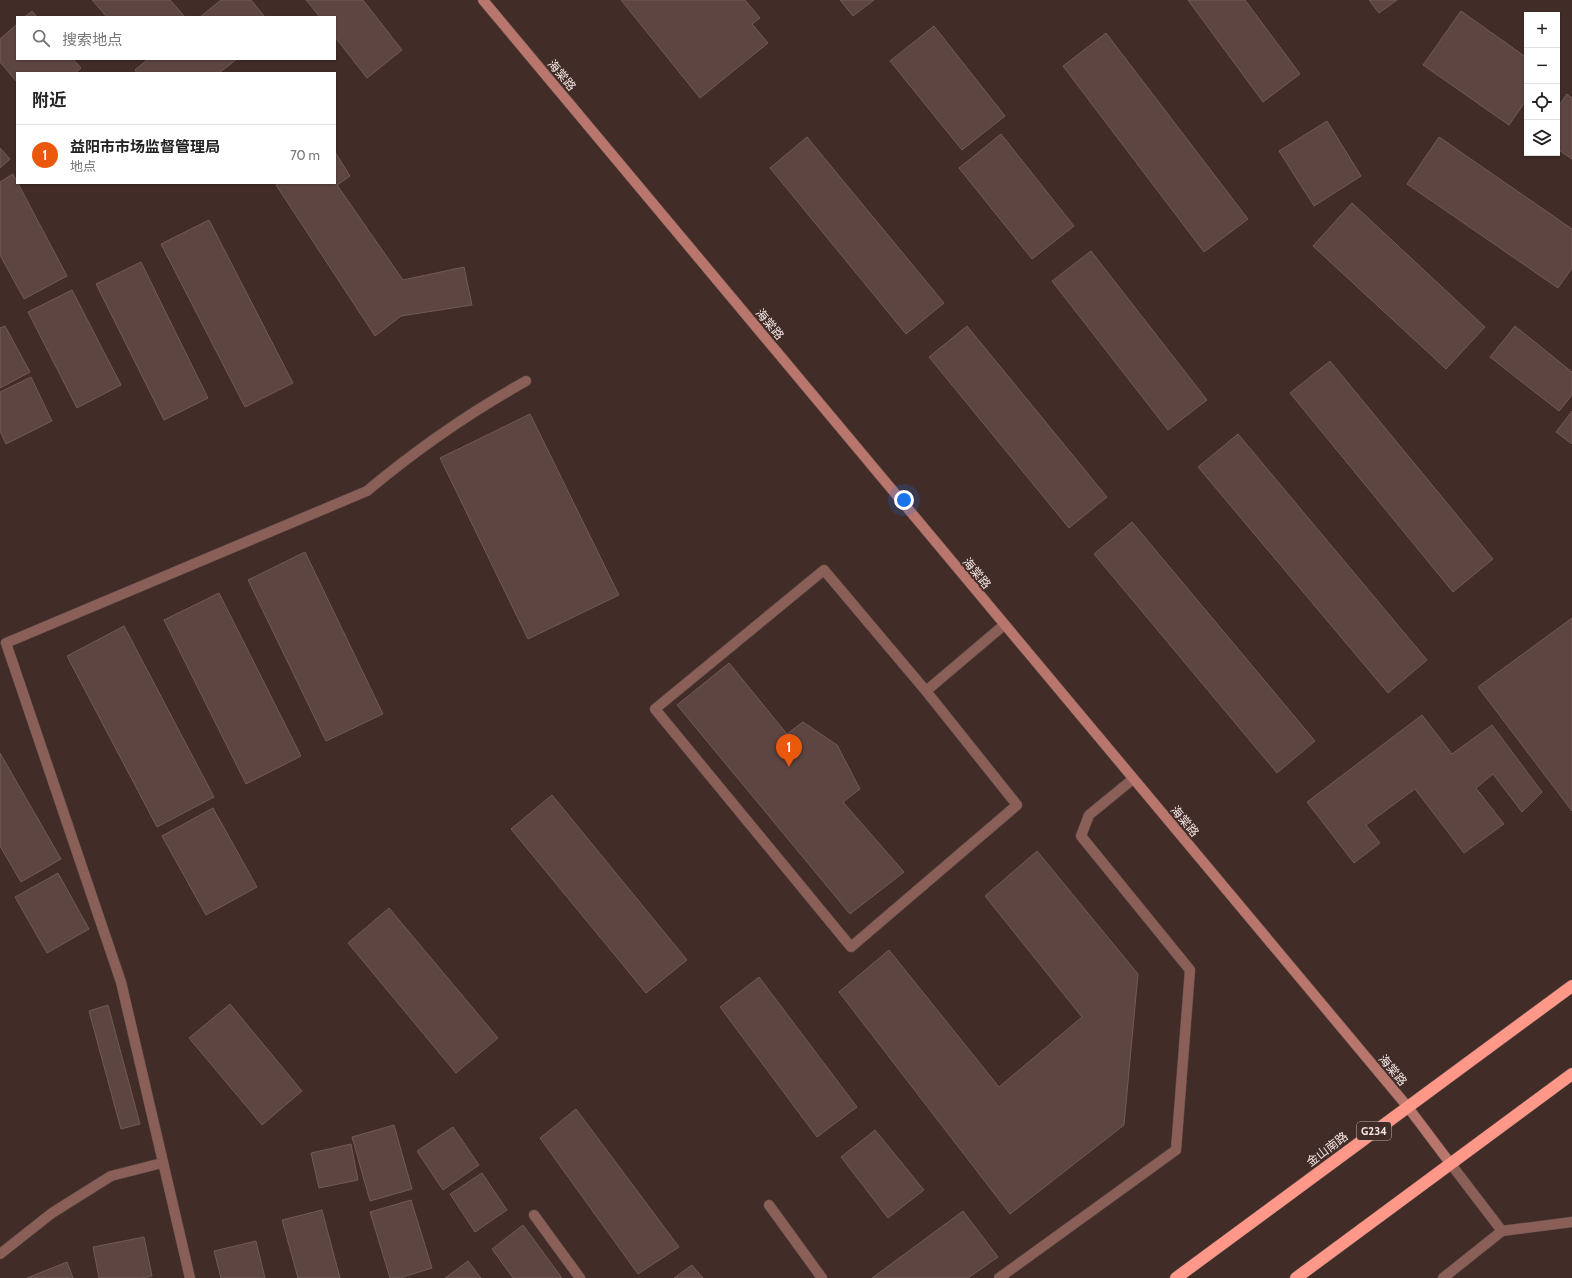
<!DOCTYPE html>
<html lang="zh">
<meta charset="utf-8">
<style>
:root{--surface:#fff;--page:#f2f2f2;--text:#222;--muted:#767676;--line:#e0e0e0;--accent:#ea580c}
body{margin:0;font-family:Cabin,"Noto Sans SC",sans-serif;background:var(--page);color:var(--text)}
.controls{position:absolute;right:12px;top:12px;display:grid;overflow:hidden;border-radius:0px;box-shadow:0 1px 3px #0004}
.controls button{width:36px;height:36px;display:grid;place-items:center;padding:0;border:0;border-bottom:1px solid var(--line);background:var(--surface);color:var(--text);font:20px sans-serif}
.you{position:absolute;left:904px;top:500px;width:14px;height:14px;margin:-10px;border:3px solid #fff;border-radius:50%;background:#1a73e8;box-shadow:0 0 0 6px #1a73e833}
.badge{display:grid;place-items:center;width:26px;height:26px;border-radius:50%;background:var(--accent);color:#fff;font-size:13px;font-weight:700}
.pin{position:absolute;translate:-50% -33px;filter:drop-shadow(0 1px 2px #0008)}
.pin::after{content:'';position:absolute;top:21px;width:14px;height:12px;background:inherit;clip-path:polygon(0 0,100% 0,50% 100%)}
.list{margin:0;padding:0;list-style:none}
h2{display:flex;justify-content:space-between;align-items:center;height:52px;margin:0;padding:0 16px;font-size:17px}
h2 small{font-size:13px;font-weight:400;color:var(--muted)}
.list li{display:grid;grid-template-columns:26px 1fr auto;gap:12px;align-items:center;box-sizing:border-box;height:60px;padding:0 16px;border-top:1px solid var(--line)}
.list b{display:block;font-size:15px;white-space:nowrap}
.list p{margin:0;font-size:13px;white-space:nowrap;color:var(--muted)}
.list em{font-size:13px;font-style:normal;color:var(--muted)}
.icon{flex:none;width:22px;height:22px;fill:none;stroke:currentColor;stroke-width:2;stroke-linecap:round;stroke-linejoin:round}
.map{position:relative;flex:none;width:1572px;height:1278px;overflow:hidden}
.search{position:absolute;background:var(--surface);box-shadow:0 1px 3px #0004;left:16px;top:16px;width:320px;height:44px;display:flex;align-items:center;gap:10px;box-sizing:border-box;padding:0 14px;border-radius:0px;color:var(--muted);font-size:15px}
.panel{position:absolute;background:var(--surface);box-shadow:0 1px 3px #0004;left:16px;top:72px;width:320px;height:112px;border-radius:0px}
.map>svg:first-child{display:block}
.building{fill:#5d4642;stroke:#725a56}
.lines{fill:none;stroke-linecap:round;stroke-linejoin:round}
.lane-casing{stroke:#5e4a46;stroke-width:11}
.street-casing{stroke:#5e4a46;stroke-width:11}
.secondary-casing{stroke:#5e4a46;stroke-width:11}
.highway-casing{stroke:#5e4a46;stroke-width:13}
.lane{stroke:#895f58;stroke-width:10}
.street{stroke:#895f58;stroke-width:10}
.secondary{stroke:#b8766c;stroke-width:10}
.highway{stroke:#ff9889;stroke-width:12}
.labels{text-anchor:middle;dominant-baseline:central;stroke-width:4;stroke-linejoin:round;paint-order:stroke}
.shield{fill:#412c28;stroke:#beaeab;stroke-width:1}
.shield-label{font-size:11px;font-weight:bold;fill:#f4e6e3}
.street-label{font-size:12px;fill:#f4e6e3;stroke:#412c28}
</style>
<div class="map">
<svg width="1572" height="1278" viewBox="0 0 1572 1278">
<rect width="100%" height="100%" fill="#412c28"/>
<g class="building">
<polygon points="92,0 170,0 185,17 107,17"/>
<polygon points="221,0 251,0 265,17 200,17"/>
<polygon points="306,0 363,0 402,50 367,78 335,37 335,17 320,17"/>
<polygon points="621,0 745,0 760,18 752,24 768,43 700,98"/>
<polygon points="840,0 874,0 853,16"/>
<polygon points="1188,0 1245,0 1300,74 1263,102"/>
<polygon points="1369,0 1397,0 1379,13"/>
<polygon points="32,11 37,17 25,17"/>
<polygon points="1461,11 1527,58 1527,99 1509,125 1423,65"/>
<polygon points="17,24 17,59 73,59 81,68 75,73 17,73 17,82 0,62 0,39"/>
<polygon points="934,26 1005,116 962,150 890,61"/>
<polygon points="1106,33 1248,219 1204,252 1063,66"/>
<polygon points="148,59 237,59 219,73 137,73 135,70"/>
<polygon points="1567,94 1572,98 1572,159 1557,149 1557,108"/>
<polygon points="1327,121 1361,176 1314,206 1279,151"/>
<polygon points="1001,134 1074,226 1032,259 959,168"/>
<polygon points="807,137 944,303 906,334 770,168"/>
<polygon points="1439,137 1572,229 1572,268 1558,288 1407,184"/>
<polygon points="0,148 10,159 0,168"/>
<polygon points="335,152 350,176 337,185 403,280 464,267 472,305 401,316 375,336 276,185 280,183 335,183"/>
<polygon points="13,174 67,276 24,299 0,255 0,182"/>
<polygon points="1352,203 1485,327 1446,369 1313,246"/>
<polygon points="209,220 293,383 245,407 161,244"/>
<polygon points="1091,251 1207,400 1168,430 1052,281"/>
<polygon points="141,262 208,398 164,420 96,284"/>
<polygon points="72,290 121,385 77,408 28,312"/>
<polygon points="5,326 30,372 0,388 0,328"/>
<polygon points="967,326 1107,497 1069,528 929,357"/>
<polygon points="1515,326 1572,372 1572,395 1559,411 1490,357"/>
<polygon points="1330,361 1493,559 1453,592 1290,393"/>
<polygon points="31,377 52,421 6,444 0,431 0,392"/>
<polygon points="1572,411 1572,444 1556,432"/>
<polygon points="530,414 619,595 528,639 440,458"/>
<polygon points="1238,434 1427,660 1388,693 1198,467"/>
<polygon points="1132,522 1315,741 1277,773 1094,554"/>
<polygon points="305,552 383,714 326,741 248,580"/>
<polygon points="219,593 301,756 246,784 164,620"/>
<polygon points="1572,618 1572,811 1478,687"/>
<polygon points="124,626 214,797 157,827 67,656"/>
<polygon points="729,663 787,734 803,722 837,745 860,789 843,802 904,872 850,914 677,705"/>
<polygon points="1422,715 1452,754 1492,725 1542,792 1522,812 1493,774 1476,788 1504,824 1464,853 1415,789 1366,825 1380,843 1354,863 1307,802"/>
<polygon points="0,753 61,859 21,882 0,846"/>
<polygon points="552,795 687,960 646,993 511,829"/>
<polygon points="213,808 257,887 206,915 162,836"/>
<polygon points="1037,851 1138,974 1124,1125 1010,1214 839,992 889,950 999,1087 1082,1017 985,896"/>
<polygon points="58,873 89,929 47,953 15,897"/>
<polygon points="389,908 498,1038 456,1073 348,943"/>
<polygon points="759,977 857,1107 817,1137 720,1007"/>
<polygon points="230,1004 302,1091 262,1125 189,1038"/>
<polygon points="108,1005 140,1124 121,1129 89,1011"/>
<polygon points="576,1109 679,1247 638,1274 540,1138"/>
<polygon points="394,1125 412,1189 370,1201 352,1137"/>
<polygon points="453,1127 479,1165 443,1190 417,1151"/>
<polygon points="875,1130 924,1190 888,1218 841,1157"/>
<polygon points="351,1144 358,1180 319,1188 311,1153"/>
<polygon points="482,1173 507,1210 475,1232 450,1194"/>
<polygon points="411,1200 432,1268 400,1278 390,1278 370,1212"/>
<polygon points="322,1210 340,1278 298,1278 282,1220"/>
<polygon points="963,1211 998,1257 968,1278 872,1278"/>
<polygon points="523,1225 562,1278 513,1278 492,1249"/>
<polygon points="144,1237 152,1276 142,1278 99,1278 93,1247"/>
<polygon points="256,1241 265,1278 221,1278 214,1251"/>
<polygon points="468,1261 481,1278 445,1278"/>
<polygon points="67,1262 73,1278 27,1278"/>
<polygon points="692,1265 703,1278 674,1278"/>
</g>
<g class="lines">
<g class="lane-casing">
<polyline id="lane" points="926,691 1017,805 851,947 655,709 824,570 926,691 1004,625"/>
</g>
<g class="street-casing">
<g id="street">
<polyline points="1450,1163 1502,1231 1572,1222"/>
<polyline points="769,1205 822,1278"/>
<polyline points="534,1215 580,1278"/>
<polyline points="0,1254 52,1213 111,1176 162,1163"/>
<path d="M190 1278 121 982 6 643 367 491C417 449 469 413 526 381"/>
<polyline points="999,1278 1176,1150 1190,970 1081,836 1089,815 1133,779"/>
<polyline points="1443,1278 1502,1231"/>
</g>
</g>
<g class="secondary-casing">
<polyline id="secondary" points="483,0 1407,1106 1450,1163"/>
</g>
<g class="highway-casing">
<g id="highway">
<polyline points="1176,1278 1572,986"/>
<polyline points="1296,1278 1572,1074"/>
</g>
</g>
<use href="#lane" class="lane"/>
<use href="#street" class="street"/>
<use href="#secondary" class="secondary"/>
<use href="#highway" class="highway"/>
</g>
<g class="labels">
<rect class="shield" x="1357" y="1122" width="34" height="18" rx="3"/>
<g class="shield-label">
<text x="1374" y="1131">G234</text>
</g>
<g class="street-label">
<text transform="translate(562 75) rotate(50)">海棠路</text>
<text transform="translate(770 324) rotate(50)">海棠路</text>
<text transform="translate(977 573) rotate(50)">海棠路</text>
<text transform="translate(1185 821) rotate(50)">海棠路</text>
<text transform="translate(1393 1070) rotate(50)">海棠路</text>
<text transform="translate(1327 1149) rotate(-37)">金山南路</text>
</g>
</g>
</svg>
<div class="controls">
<button>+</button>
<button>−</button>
<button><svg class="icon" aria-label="locate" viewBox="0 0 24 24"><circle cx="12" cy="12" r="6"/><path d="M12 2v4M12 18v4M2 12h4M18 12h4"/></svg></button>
<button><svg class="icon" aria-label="layers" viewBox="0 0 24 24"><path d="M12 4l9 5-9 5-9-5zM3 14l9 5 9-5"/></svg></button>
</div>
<div class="you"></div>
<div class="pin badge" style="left:789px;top:767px">1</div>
<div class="search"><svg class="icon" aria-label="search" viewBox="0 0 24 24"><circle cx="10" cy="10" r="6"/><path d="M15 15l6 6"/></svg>搜索地点</div>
<section class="panel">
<h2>附近<small></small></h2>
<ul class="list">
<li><span class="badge">1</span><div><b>益阳市市场监督管理局</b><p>地点</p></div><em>70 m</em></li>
</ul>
</section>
</div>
